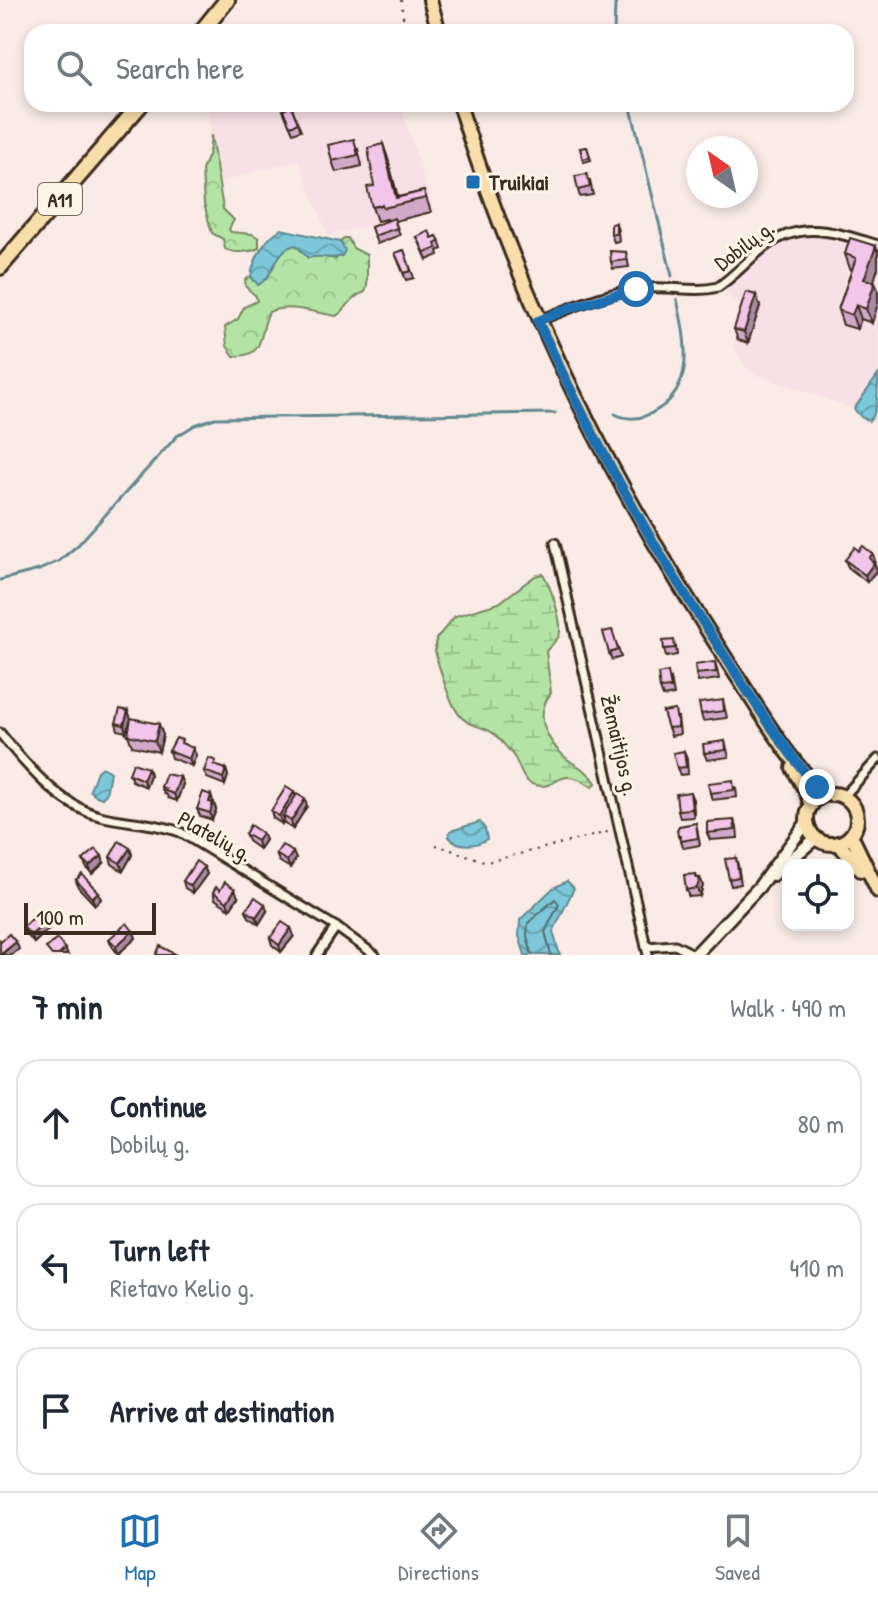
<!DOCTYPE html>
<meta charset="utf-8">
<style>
:root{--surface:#fff;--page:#f2f2f3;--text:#1f2937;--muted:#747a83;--line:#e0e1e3;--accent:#1f6fb2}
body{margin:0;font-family:"Patrick Hand",sans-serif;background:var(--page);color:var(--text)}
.controls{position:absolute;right:24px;bottom:24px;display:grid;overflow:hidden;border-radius:16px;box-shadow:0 4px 12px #0003}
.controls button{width:72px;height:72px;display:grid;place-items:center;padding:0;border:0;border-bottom:2px solid var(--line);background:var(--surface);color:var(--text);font:40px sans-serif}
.compass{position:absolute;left:686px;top:136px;width:72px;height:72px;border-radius:50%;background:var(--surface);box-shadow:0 4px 12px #0003;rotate:326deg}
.scale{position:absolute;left:24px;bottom:20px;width:132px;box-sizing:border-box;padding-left:8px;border:4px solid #3b2a1e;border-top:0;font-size:22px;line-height:28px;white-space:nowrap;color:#3b2a1e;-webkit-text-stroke:6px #fcf5e5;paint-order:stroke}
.stop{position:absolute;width:24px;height:24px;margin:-18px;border:6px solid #1f6fb2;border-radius:50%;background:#fff}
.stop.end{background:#1f6fb2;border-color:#fff;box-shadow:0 2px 8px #0008}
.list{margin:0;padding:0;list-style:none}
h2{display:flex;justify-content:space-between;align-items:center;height:104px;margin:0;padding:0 32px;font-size:34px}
h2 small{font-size:26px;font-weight:400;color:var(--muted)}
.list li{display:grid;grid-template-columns:52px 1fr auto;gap:24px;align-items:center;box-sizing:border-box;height:128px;margin:0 16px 16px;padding:0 16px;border:2px solid var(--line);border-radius:24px}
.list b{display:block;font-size:30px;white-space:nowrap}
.list p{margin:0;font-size:26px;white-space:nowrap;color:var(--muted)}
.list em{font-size:26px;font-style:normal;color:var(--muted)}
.icon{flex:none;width:44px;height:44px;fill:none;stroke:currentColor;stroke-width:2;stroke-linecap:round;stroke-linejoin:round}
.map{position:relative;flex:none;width:878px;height:955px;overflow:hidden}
.search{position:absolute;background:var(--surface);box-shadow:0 4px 12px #0003;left:24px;right:24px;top:24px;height:88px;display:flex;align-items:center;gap:20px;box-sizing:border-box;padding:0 28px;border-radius:24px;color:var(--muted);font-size:30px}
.sheet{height:536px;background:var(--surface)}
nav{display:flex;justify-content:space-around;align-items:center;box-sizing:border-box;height:112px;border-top:2px solid var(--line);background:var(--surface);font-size:22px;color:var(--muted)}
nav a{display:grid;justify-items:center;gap:4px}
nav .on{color:var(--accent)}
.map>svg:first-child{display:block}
.built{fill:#f8e0e7}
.forest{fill:url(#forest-crowns);stroke:#778762;stroke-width:2}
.wetland{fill:url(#wetland-marsh);stroke:#778762;stroke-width:2}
.water{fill:url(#water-waves);stroke:#61898f;stroke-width:2}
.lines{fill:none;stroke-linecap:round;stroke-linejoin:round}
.shore{stroke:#556969;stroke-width:2}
.stream{stroke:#61898f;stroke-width:3}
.street-casing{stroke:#3b2a1e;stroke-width:13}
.secondary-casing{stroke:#3b2a1e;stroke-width:16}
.primary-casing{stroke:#3b2a1e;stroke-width:18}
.highway-casing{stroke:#3b2a1e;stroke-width:20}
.path{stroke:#3b2a1e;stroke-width:2;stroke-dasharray:2 6;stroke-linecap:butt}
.street{stroke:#fcf5e5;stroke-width:7}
.secondary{stroke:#fcf5e5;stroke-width:10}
.primary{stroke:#f8deab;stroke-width:12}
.highway{stroke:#f8deab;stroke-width:14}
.wall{fill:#d0a9c9;stroke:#3b2a1e;stroke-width:2}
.shaded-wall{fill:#a98aa4;stroke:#3b2a1e;stroke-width:2}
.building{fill:#f2c5ea;stroke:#3b2a1e;stroke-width:2}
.route{stroke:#1f6fb2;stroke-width:10}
.poi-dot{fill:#1f6fb2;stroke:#fcf5e5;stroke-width:3}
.labels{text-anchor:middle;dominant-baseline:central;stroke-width:6;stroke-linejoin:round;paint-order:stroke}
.shield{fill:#fcf5e5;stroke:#75675a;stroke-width:2}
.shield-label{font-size:20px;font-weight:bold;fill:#3b2a1e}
.poi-label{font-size:22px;font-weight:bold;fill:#3b2a1e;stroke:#fcf5e5;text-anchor:start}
.street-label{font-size:22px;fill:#3b2a1e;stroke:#fcf5e5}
</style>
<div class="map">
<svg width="878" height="955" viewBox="0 0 878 955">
<defs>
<pattern id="forest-crowns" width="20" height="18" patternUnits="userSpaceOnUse" patternTransform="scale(2)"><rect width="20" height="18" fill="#b3e4a5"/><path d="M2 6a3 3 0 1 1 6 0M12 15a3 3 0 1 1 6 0" fill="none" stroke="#9bc48e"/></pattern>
<pattern id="wetland-marsh" width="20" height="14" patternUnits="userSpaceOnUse" patternTransform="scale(2)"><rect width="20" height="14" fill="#b3e4a5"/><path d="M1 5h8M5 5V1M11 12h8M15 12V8" fill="none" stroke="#9bc48e"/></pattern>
<pattern id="water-waves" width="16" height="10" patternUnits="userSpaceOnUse" patternTransform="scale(2)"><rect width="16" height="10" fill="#7bc8da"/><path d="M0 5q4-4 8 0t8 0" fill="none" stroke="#66a3b0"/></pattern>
</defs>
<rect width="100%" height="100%" fill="#faebe6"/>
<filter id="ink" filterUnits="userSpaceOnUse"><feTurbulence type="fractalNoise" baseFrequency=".0125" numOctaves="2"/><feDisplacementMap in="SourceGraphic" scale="16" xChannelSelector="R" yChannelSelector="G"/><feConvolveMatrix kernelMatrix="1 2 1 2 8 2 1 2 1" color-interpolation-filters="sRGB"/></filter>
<g filter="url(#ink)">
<g class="built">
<polygon points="206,104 400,104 434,211 328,235 298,160 220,182"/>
<polygon points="806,226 843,230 878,240 878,375 854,409 749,372 733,346 741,306 727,295 730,272 766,240 784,231"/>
</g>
<g class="forest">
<path d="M211 135 223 209 234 220 229 229 231 232 252 234 259 238V248C251 252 234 254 225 249L223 239 212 233 204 204 202 170 209 153Z"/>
<path d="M344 238H348L353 248 367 255V287L365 292C348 298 349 309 336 316 316 313 288 303 269 312 258 333 267 357 234 356L227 346 225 327 238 319 244 307 257 301 256 296 246 287 245 280 251 276 253 281 267 279C274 265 279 248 296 245L308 258 316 255 336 259 343 244 340 242Z"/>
</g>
<path class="wetland" d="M543 574C550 585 564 624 559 636 556 641 550 647 546 651L551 693C533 715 547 742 567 759 578 767 589 771 596 783L592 787C558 763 559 791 535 785 521 782 521 767 514 757 510 750 504 744 498 738 487 724 468 729 458 713 449 701 438 665 435 650L436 639 455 616 499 603 535 576Z"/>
<g class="water">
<path d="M281 229 340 242 345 250 342 256C331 261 320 254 308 258L296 245C274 248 276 276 258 285L251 276C254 258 265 238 281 229Z"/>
<path d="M878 375C878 390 878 414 869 421L861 417 854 409Z"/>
<polygon points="102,767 110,772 106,794 102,798 94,795 90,790 97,771"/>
<path d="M480 822 485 829 487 839C475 847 458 847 449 837L450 831Z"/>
<polygon points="567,881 574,888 553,932 560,955 525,955 519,936 520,920 553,888"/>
</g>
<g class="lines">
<polyline class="shore" points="532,955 527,936 528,923 555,899 559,904 545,932 551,955"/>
<g class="stream">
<polyline points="614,32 615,5 618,0"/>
<polyline points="630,104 672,276"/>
<path d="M615 414C629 421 643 419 657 410 697 386 685 337 677 299"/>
<polyline points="0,580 39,570 59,561 78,545 177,436 195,425 215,418 555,413"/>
</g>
<g class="street-casing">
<g id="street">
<path d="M538 321C573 307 611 290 648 288 672 286 695 293 718 287 734 276 746 262 761 250 800 218 834 232 878 245"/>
<polyline points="555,543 648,955"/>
<path d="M0 733C25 764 60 806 100 816 127 823 154 822 180 832L336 927 375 955"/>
<polyline points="843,797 878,759"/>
<polyline points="646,947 675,945 695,955"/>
<polyline points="317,955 336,927"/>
</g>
</g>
<g class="secondary-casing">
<g id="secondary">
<polyline points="773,875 816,838"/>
<polyline points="695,955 759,887 807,822"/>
</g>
</g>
<g class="primary-casing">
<g id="primary">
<polyline points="430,0 439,32"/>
<path d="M459 104C524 314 617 493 737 676 759 709 797 777 831 795"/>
<polyline points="793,768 807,793 811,806"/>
<circle cx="832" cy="819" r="25"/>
<polyline points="851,835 878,891"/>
<polyline points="838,843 861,870"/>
</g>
</g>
<g class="highway-casing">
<g id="highway">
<polyline points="201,32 227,0"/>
<polyline points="0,267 141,104"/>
</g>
</g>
<g class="path">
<polyline points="401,0 405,32"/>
<polyline points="436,845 487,862 612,831"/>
</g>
<use href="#street" class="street"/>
<use href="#secondary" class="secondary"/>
<use href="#primary" class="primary"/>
<use href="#highway" class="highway"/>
</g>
<g class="wall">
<polygon points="348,104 366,104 367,108 350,111"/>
<polygon points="291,106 301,130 293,133 283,110"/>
<polygon points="383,144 388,159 398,197 424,191 431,212 395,221 400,235 377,244 371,227 387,221 387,219 377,221 372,207 374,186"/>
<polygon points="587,147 591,160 584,162 580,148"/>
<polygon points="358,149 362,166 336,172 332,161"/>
<polygon points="590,181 593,195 580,197 578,190"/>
<polygon points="616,223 618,231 619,241 614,242 611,234"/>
<polygon points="437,236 442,249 438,251 439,255 427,260 417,237 432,238"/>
<polygon points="876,246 878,253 878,268 873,282 872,323 861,319 857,329 843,325 838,310 852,269 850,269 845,254"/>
<polygon points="404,250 414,278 406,280 395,253"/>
<polygon points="626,252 629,267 613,269 611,262"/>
<polygon points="756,295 760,306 748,343 738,340 734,329"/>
<polygon points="859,551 873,554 875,561 874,562 877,570 867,582 848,567 845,560"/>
<polygon points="612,630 621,657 612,660 609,653"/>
<polygon points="676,647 677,655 666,657 664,649"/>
<polygon points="715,662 717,669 719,679 698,682 696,674"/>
<polygon points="671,679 674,695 663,697 660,689"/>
<polygon points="723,700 727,718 703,721 701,714"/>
<polygon points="128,711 131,719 126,732 118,730 116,723"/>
<polygon points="663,712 678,717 680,734 671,736"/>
<polygon points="128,735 163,735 159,752 132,746"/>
<polygon points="725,741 729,757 707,760 704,753"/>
<polygon points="184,744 196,755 192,766 171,758 169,751"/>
<polygon points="684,751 687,759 688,774 680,775 677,768"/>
<polygon points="148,768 150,775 146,787 132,781 129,774"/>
<polygon points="226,769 228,776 225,785 207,778 204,771"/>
<polygon points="180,777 183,784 177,801 168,798 167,795 164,794 161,787"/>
<polygon points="736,787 737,797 712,800 710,793"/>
<polygon points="296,796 305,799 307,806 293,829 285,824 284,820 282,824 273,818 271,811"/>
<polygon points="693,800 694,817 680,818 678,810"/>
<polygon points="214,802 216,810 212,820 200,816 197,809"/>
<polygon points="734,820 737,827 738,838 710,840 707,833"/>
<polygon points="696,823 700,845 684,848 678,836"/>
<polygon points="245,834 265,840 259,849 248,841"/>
<polygon points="130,848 132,855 123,871 112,864 110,857"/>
<polygon points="276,854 296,859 290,868 279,861"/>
<polygon points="736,858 738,865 741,884 731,886 729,879"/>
<polygon points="83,860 104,863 92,874 86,867"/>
<polygon points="204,867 207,874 193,893 185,888 183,881"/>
<polygon points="697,878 700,878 703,885 700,896 689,897 686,890"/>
<polygon points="76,880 98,892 101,899 95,905 78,887"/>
<polygon points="220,890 238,897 230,909 215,899 213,892"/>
<polygon points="246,910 267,911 259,924 249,917"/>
<polygon points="53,925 34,943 26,934 23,927"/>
<polygon points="291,928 294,936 281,952 272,945 270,938"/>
<polygon points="133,931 136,938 118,954 112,946 109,939"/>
</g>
<g class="shaded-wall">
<polygon points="383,144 388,159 399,204 396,198"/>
<polygon points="876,246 878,253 878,268 870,293 864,279"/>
<polygon points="875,282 878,290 878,304 872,323 866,309"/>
<polygon points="756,295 760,306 748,343 744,332"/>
<polygon points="856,305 861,319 857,329 852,315"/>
<polygon points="874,563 877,570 867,582 865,575"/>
<polygon points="128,711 131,719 126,732 124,725"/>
<polygon points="159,724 163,735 159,752 155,741"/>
<polygon points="193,748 196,755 192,766 189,759"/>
<polygon points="148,768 150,775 146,787 143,780"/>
<polygon points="226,769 228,776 225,785 223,778"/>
<polygon points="180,777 183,784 177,801 174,794"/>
<polygon points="294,792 297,799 283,816 284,820 282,824 279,816"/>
<polygon points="690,792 693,800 694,817 692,809"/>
<polygon points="211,795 216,810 212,820 210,813 209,802"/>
<polygon points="305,799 307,806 293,829 291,821"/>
<polygon points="262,833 265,840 259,849 257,841"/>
<polygon points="130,848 132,855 123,871 120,863"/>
<polygon points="293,852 296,859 290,868 287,861"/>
<polygon points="102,856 104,863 92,874 89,866"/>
<polygon points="204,867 207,874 193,893 191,886"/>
<polygon points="696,874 698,881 700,878 703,885 700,896 697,888"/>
<polygon points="235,889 238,897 230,909 227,902"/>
<polygon points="98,892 101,899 95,905 92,898"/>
<polygon points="265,904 267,911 259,924 256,917"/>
<polygon points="50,918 53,925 34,943 31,935"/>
<polygon points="291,928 294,936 281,952 279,945"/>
<polygon points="133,931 136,938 118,954 116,946"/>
<polygon points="16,942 19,949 12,955 1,955"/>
<polygon points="65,949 68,955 59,955"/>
</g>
<g class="building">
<polygon points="349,26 351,32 332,32 331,30"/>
<polygon points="291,106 298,123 290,126 283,110"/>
<polygon points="354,139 358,155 332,161 328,145"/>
<polygon points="383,144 396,198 424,191 426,198 383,208 382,205 372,207 367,187 374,186 368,148"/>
<polygon points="587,147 590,157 583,159 580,148"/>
<polygon points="587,174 590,187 578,190 575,176"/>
<polygon points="394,218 397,228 374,236 371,227"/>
<polygon points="616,223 616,234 611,234 611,224"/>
<polygon points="429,231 432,238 437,236 440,241 435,244 437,248 425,253 417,237"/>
<polygon points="850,238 876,246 864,279 875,282 866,309 856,305 852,315 838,310 856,258 845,254"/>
<polygon points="404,250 411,271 404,273 395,253"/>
<polygon points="610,251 626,252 627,260 611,262"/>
<polygon points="746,292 756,295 744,332 734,329"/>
<polygon points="863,546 873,554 869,558 874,563 865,575 845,560 855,547 859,551"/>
<polygon points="612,630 618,650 609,653 603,632"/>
<polygon points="674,640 675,648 664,649 663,641"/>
<polygon points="715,662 716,672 696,674 695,665"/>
<polygon points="668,672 671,688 660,689 658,674"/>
<polygon points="723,700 724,711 701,714 699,703"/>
<polygon points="120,709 128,711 124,725 116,723"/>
<polygon points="675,710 678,727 668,728 663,712"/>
<polygon points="131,718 159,724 155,741 128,735"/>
<polygon points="176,738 182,740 181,743 193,748 189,759 169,751"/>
<polygon points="725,741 726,750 704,753 703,744"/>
<polygon points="684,751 686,767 677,768 673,753"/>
<polygon points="209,758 216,761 214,765 226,769 223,778 204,771"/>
<polygon points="133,763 148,768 143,780 129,774"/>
<polygon points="166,774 180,777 174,794 165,791 166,789 161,787"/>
<polygon points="733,780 734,790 710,793 708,783"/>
<polygon points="286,787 294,792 279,816 271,811"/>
<polygon points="203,792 211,795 209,802 213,803 210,813 197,809"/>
<polygon points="690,792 692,809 678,810 676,794"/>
<polygon points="297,794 305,799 291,821 283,816"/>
<polygon points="734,820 735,830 707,833 707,822"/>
<polygon points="696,823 698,838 681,841 680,836 678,836 677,830 679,826"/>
<polygon points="250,825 262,833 257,841 245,834"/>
<polygon points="119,841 130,848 120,863 110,857"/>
<polygon points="282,845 293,852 287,861 276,854"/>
<polygon points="96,849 102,856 89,866 83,860"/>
<polygon points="736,858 739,877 729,879 725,859"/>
<polygon points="196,861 204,867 191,886 183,881"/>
<polygon points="82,874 98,892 92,898 76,880"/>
<polygon points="696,874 696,878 700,878 697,888 686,890 684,875"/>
<polygon points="225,882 235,889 227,902 213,892 216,887 220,890"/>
<polygon points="255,897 265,904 256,917 246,910"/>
<polygon points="42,909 50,918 31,935 23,927"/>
<polygon points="282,922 291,928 279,945 270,938"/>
<polygon points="127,923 133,931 116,946 109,939"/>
<polygon points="9,934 16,942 0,955 0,940 1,941"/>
<polygon points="57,939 65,949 59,955 52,955 46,948"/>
<polygon points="160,946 177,955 156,955"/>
</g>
</g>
<g class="lines" filter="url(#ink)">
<path class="route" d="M636 289 567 309 538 321C590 435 650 543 719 647 750 695 780 744 817 787"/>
</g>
<rect class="poi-dot" x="465" y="174" width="16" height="16" rx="4"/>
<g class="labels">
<rect class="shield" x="38" y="183" width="44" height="32" rx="6"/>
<g class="shield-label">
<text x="60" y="199">A11</text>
</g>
<g class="poi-label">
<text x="489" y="182">Truikiai</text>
</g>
<g class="street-label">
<text transform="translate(744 245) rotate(-37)">Dobilų g.</text>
<text transform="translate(620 745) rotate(77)">Žemaitijos g.</text>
<text transform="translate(215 836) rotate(29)">Platelių g.</text>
</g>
</g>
</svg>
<div class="controls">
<button><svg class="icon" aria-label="locate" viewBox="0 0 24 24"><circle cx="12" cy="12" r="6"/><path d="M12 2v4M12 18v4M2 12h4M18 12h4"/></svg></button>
</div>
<svg class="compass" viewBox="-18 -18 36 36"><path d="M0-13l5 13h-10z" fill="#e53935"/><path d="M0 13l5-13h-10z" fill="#747a83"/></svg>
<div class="scale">100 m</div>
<div class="stop" style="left:636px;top:289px"></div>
<div class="stop end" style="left:817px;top:787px"></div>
<div class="search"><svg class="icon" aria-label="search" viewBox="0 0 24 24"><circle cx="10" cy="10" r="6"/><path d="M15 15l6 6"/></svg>Search here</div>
</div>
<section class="sheet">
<h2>7 min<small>Walk · 490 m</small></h2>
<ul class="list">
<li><svg class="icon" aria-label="ahead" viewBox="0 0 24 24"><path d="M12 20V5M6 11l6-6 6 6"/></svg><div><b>Continue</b><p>Dobilų g.</p></div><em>80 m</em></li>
<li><svg class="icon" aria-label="left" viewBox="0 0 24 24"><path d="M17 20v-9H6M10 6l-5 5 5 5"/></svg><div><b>Turn left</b><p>Rietavo Kelio g.</p></div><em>410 m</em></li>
<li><svg class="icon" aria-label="arrive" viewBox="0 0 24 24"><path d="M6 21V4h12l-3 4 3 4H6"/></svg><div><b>Arrive at destination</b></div></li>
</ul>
</section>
<nav>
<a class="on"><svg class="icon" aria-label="map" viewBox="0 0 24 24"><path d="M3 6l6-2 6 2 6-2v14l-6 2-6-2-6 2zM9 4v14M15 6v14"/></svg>Map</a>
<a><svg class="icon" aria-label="directions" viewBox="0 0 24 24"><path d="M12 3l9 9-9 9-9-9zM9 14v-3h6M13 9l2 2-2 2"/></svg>Directions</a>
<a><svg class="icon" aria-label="saved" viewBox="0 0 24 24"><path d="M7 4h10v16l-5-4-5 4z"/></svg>Saved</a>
</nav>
